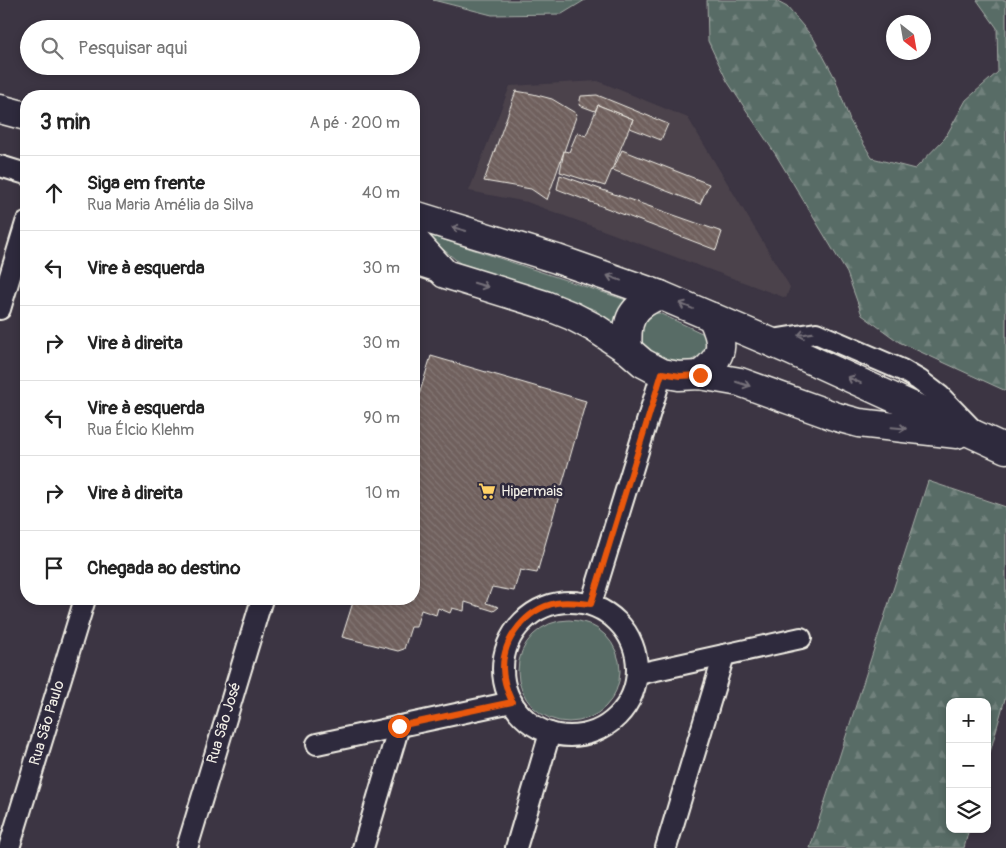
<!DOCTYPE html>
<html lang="pt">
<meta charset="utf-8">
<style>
:root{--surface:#fff;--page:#f6f6f6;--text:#222;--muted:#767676;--line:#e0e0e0}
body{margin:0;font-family:Pangolin,sans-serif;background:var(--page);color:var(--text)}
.controls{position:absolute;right:15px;bottom:15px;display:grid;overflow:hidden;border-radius:10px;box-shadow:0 2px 8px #0003}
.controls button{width:45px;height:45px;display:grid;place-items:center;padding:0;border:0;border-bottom:1px solid var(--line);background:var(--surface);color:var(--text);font:25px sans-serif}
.compass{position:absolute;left:886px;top:15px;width:45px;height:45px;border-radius:50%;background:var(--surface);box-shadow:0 2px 8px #0003;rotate:149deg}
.stop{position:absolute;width:15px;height:15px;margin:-11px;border:4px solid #ea580c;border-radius:50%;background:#fff}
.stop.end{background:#ea580c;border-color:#fff;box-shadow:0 1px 5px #0008}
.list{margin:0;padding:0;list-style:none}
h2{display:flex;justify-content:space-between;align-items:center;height:65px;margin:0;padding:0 20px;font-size:21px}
h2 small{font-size:16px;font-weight:400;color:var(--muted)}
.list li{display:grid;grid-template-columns:32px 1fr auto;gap:15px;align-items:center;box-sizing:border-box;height:75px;padding:0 20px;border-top:1px solid var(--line)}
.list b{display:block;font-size:19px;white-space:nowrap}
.list p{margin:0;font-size:16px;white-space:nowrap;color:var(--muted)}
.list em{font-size:16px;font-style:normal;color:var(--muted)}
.icon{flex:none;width:28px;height:28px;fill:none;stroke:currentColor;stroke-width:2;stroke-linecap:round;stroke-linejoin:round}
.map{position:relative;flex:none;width:1006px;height:848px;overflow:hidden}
.search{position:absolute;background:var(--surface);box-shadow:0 2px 8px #0003;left:20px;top:20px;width:400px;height:55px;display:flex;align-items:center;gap:12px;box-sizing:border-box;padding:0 18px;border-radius:28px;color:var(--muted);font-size:19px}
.panel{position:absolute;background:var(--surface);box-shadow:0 2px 8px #0003;left:20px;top:90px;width:400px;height:515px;border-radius:20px}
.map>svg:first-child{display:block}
.built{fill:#4b424b}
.green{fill:#586c66;stroke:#a6aea7}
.forest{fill:url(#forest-firs);stroke:#a6aea7}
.building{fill:url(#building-back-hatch);stroke:#f4f1e8}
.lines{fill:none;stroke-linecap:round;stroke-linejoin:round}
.street-casing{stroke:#f4f1e8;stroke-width:24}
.secondary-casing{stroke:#f4f1e8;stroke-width:31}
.street{stroke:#2f2a3d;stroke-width:20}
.secondary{stroke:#2f2a3d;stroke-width:28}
.oneway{stroke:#747079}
.route{stroke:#ea580c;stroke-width:6}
.labels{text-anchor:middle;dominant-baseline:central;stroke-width:5;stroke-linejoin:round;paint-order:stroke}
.poi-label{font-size:15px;fill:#f4f1e8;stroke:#2f2a3d;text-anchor:start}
.street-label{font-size:15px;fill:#f4f1e8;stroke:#2f2a3d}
</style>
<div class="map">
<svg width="1006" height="848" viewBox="0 0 1006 848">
<defs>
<pattern id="forest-firs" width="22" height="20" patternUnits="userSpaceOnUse" patternTransform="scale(1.25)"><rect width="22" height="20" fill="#586c66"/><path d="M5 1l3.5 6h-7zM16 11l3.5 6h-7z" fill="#71817c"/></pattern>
<pattern id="building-back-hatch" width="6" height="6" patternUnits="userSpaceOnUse" patternTransform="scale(1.25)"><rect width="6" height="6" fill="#6f605d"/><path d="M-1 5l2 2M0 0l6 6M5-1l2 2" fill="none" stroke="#847774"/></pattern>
</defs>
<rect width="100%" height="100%" fill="#3c3543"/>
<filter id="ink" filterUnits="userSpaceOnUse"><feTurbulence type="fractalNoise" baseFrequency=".02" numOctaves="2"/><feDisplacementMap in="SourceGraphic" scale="10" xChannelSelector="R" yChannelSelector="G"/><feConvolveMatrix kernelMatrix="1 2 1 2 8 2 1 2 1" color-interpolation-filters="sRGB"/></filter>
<g filter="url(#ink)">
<polygon class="built" points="598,81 688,118 790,287 786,298 527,202 469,191 510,86"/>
<g class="green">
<polygon points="433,0 585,0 562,14 492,15"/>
<polygon points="423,233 629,301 617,336 600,318 596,310 461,264"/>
<polygon points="659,313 704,334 709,340 701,355 690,361 670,362 643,346 637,336 647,314"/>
<circle cx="569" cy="671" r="51"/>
</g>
<g class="forest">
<polygon points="707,0 774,0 787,7 814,39 835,78 850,121 872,158 915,169 945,138 966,100 998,72 997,28 977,0 1006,0 1006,391 899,342 862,315 847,273 776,155 727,81 708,41"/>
<polygon points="928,481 1006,507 1006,695 987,763 987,702 950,702 950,829 969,829 964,848 810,848"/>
</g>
<g class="building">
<polygon points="516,91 533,94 552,99 577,114 547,200 531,189 484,181"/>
<polygon points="597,95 668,124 661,140 630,128 633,119 598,105 595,111 579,105 581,96"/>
<polygon points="598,105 633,119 605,186 560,172 564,151 569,152 577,133 586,136"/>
<polygon points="622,150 709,184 700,204 613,170"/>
<polygon points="560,175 722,232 716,250 557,189"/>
<polygon points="431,356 586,401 537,573 520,570 514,591 492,587 486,603 499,607 494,611 465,602 464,611 452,608 450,613 438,608 436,615 421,610 416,627 411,627 404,649 398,651 342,637 354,599 414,599 414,411"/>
</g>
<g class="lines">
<g class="street-casing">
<g id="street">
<polyline points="0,166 26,174"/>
<polyline points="414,264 445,274"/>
<polyline points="0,309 26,223"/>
<polyline points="766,341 816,333 902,370 919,380 940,396 972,429"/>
<circle cx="570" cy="669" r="67"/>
<polyline points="591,604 662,373"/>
<polyline points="638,674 801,638"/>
<polyline points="317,744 512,702"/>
<polyline points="9,848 85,599"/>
<polyline points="187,848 262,599"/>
<polyline points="363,848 399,726"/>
<polyline points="516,848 550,733"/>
<polyline points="666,848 724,655"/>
</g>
</g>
<g class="secondary-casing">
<g id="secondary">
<polyline points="0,109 26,116"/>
<polyline points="414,215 557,259 660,295 787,349 1006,449"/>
<polyline points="414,240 445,274 545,305 572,316 595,328 628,350 643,363 662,373 679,376 700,375 740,382 837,417 859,423 957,434"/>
<path d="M628 350C625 321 631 306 660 295"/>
<path d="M700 375C724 356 725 345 712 317"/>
</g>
</g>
<use href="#street" class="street"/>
<use href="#secondary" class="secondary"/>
</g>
<defs><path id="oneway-shaft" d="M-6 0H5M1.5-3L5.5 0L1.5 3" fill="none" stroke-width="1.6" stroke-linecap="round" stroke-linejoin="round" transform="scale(1.25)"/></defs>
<g class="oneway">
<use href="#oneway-shaft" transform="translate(459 229) rotate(-164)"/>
<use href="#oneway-shaft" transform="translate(614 278) rotate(-160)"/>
<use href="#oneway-shaft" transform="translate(481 285) rotate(17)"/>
<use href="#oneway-shaft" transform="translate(686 306) rotate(-157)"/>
<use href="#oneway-shaft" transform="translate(805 334) rotate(170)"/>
<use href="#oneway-shaft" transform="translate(854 380) rotate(-156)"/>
<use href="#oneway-shaft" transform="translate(743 384) rotate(18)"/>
<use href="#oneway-shaft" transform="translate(899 428) rotate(5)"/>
</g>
</g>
<g class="lines" filter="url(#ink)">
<path class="route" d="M399 726 512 702C507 691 503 680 503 668 503 638 527 609 556 603 568 601 579 603 591 604L662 373 680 376 700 375"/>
</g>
<defs>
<g id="supermarket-bare" transform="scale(1.35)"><path d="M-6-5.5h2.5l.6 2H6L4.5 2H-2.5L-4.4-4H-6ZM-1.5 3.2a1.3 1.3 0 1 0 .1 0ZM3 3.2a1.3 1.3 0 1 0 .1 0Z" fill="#ffd166" stroke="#2f2a3d" stroke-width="2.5" paint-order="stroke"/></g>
</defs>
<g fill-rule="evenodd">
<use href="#supermarket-bare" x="487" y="491"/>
</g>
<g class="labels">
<g class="poi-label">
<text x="501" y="491">Hipermais</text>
</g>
<g class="street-label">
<text transform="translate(47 723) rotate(-73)">Rua São Paulo</text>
<text transform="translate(224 723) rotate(-73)">Rua São José</text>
</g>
</g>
</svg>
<div class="controls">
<button>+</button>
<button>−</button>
<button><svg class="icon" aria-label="layers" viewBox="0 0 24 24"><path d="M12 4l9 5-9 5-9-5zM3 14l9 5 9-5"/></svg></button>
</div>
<svg class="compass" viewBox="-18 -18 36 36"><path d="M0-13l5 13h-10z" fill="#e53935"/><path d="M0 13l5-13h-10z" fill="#767676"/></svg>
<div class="stop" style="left:399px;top:726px"></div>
<div class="stop end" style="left:700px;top:375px"></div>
<div class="search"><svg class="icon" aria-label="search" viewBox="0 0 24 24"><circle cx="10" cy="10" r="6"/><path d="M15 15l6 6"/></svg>Pesquisar aqui</div>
<section class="panel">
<h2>3 min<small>A pé · 200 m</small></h2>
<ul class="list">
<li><svg class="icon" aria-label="ahead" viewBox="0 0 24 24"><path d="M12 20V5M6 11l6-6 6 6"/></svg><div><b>Siga em frente</b><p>Rua Maria Amélia da Silva</p></div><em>40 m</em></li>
<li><svg class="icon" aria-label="left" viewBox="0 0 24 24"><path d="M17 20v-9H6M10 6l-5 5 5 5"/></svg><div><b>Vire à esquerda</b></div><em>30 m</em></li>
<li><svg class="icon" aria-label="right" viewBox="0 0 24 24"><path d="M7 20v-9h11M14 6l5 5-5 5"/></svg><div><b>Vire à direita</b></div><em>30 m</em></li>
<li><svg class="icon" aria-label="left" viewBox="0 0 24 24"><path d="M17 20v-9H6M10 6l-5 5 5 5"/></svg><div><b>Vire à esquerda</b><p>Rua Élcio Klehm</p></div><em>90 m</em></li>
<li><svg class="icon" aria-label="right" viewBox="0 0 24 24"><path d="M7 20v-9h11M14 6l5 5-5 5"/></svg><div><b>Vire à direita</b></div><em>10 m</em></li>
<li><svg class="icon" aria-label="arrive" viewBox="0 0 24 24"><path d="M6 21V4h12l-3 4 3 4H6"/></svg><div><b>Chegada ao destino</b></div></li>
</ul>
</section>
</div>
